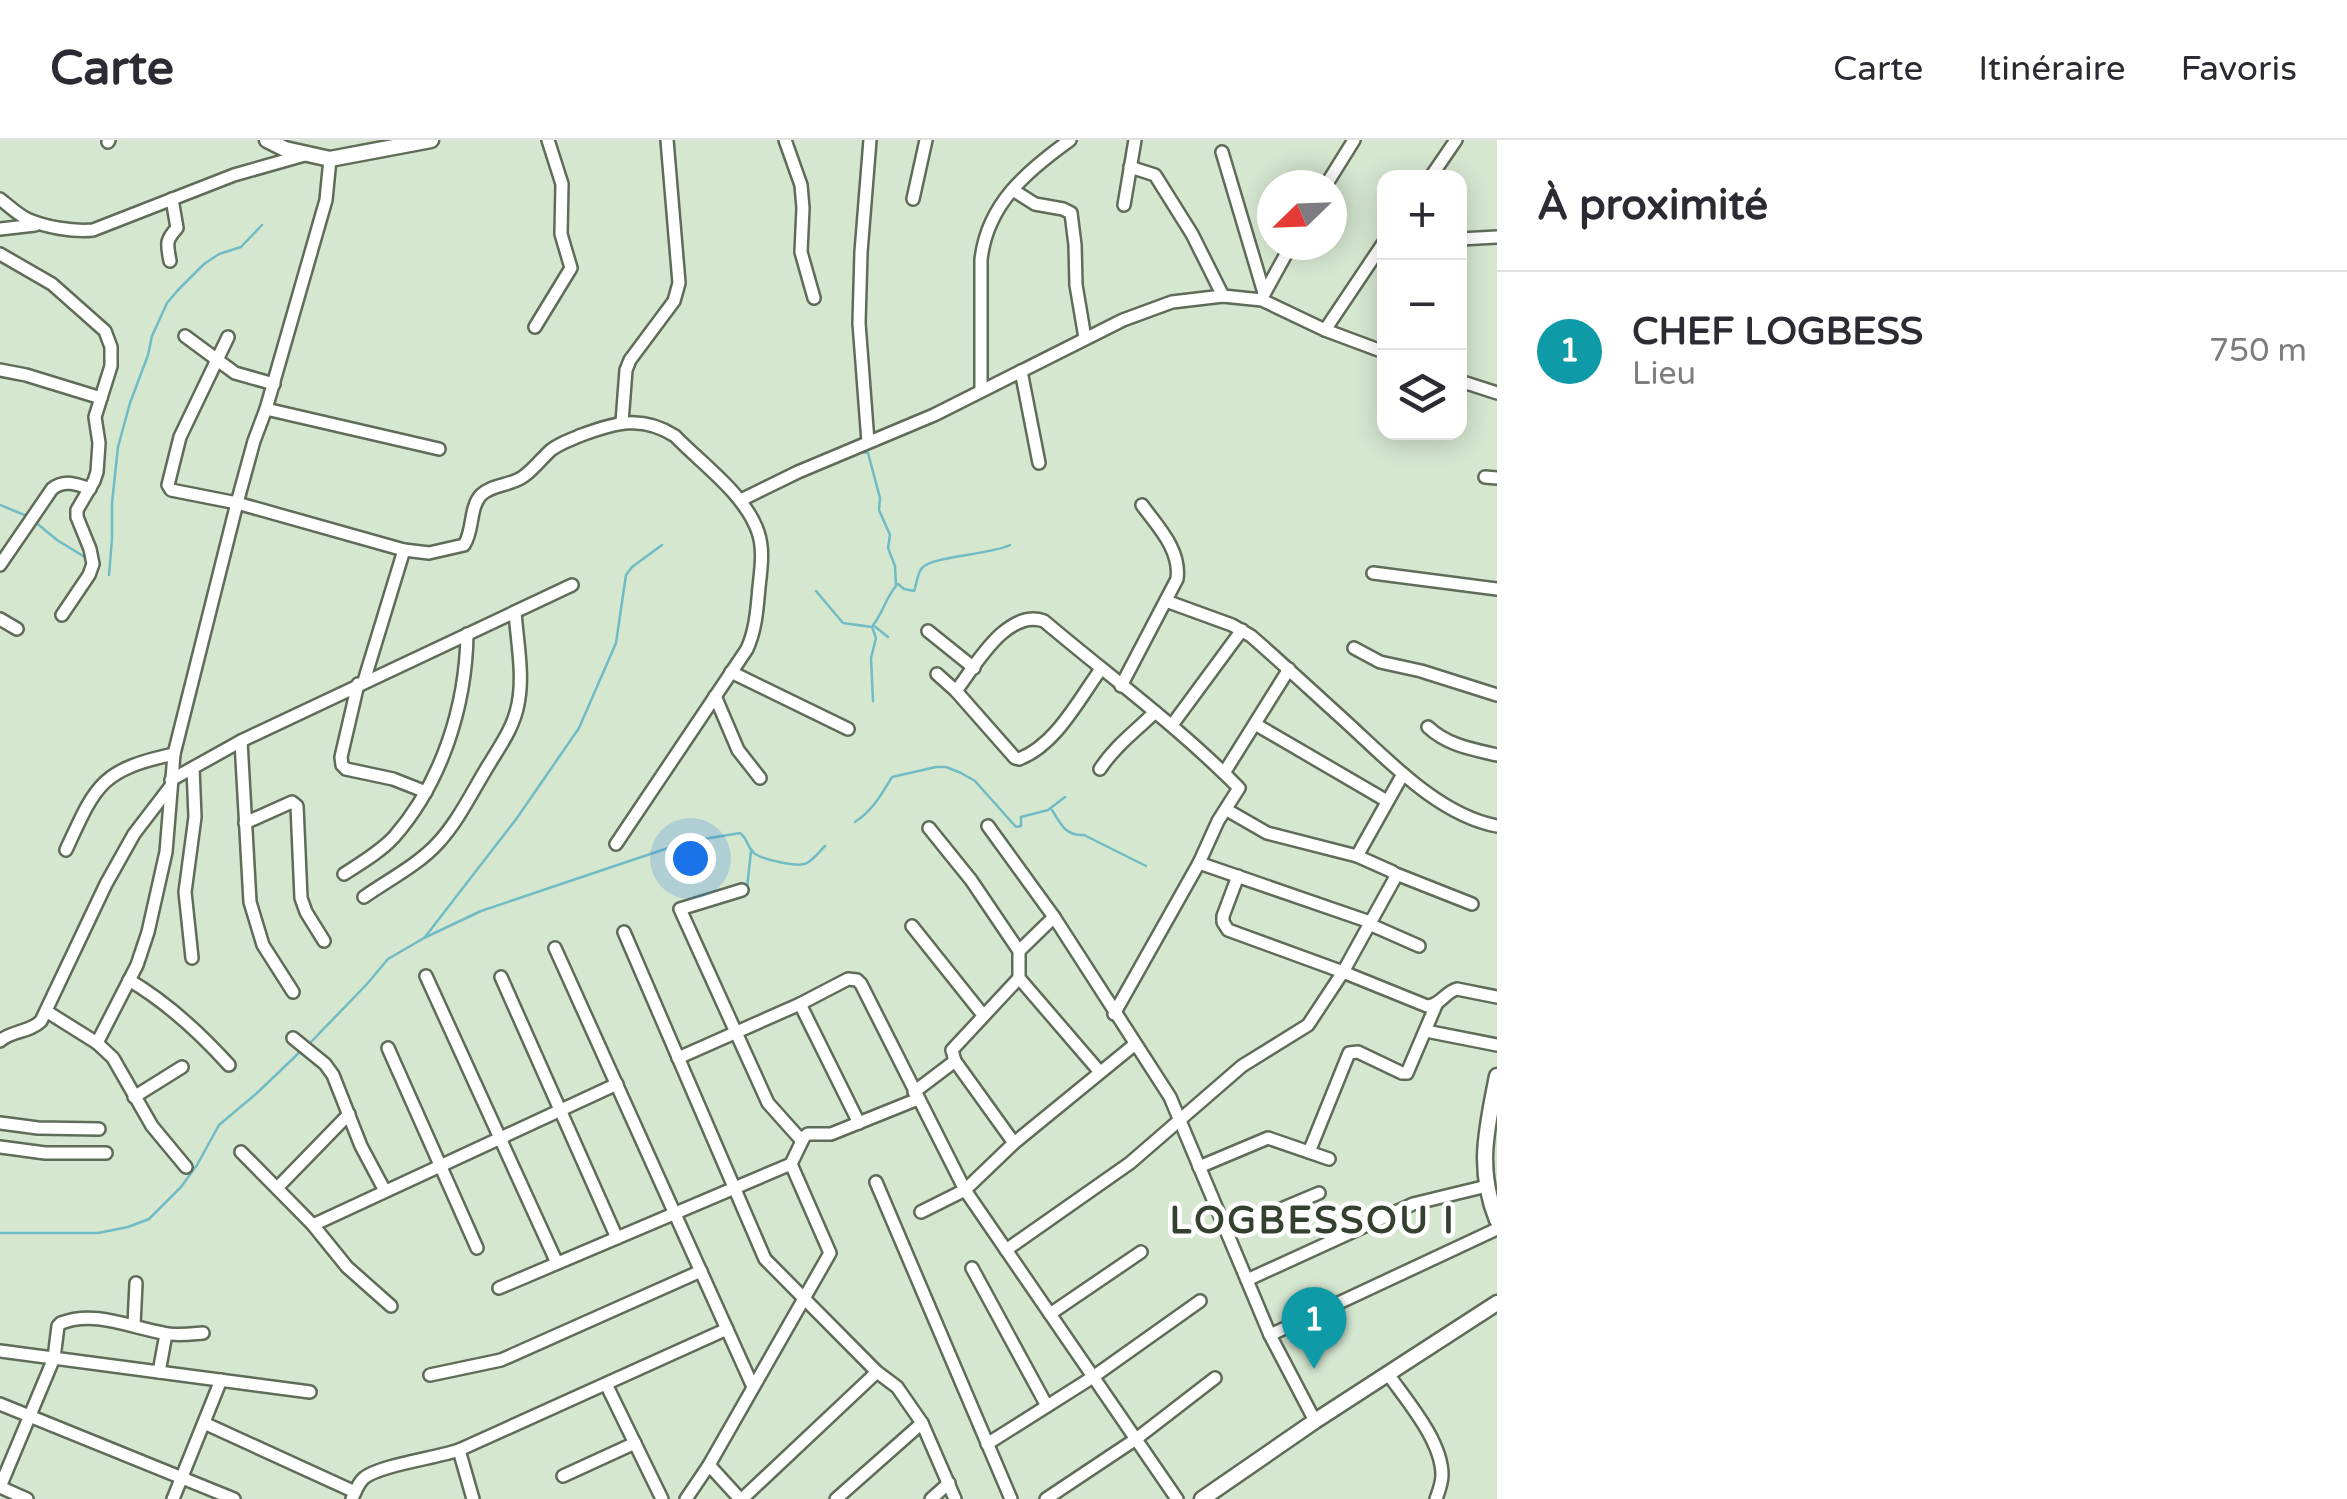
<!DOCTYPE html>
<html lang="fr">
<meta charset="utf-8">
<style>
:root{--surface:#fff;--page:#f2f2f3;--text:#2b2b33;--muted:#7c7c81;--line:#e1e1e2;--accent:#111827}
body{margin:0;font-family:"Varela Round",sans-serif;background:var(--page);color:var(--text)}
.controls{position:absolute;right:30px;top:30px;display:grid;overflow:hidden;border-radius:20px;box-shadow:0 5px 25px #0003}
.controls button{width:90px;height:90px;display:grid;place-items:center;padding:0;border:0;border-bottom:2px solid var(--line);background:var(--surface);color:var(--text);font:50px sans-serif}
.compass{position:absolute;left:1257px;top:30px;width:90px;height:90px;border-radius:50%;background:var(--surface);box-shadow:0 5px 25px #0003;rotate:247deg}
.you{position:absolute;left:690px;top:718px;width:35px;height:35px;margin:-25px;border:8px solid #fff;border-radius:50%;background:#1a73e8;box-shadow:0 0 0 15px #1a73e833}
.badge{display:grid;place-items:center;width:65px;height:65px;border-radius:50%;background:var(--accent);color:#fff;font-size:32px;font-weight:700}
.pin{position:absolute;translate:-50% -82px;filter:drop-shadow(0 2px 5px #0008)}
.pin::after{content:'';position:absolute;top:52px;width:35px;height:30px;background:inherit;clip-path:polygon(0 0,100% 0,50% 100%)}
.list{margin:0;padding:0;list-style:none}
h2{display:flex;justify-content:space-between;align-items:center;height:130px;margin:0;padding:0 40px;font-size:42px}
h2 small{font-size:32px;font-weight:400;color:var(--muted)}
.list li{display:grid;grid-template-columns:65px 1fr auto;gap:30px;align-items:center;box-sizing:border-box;height:160px;padding:0 40px;border-top:2px solid var(--line)}
.list b{display:block;font-size:38px;white-space:nowrap}
.list p{margin:0;font-size:32px;white-space:nowrap;color:var(--muted)}
.list em{font-size:32px;font-style:normal;color:var(--muted)}
.icon{flex:none;width:55px;height:55px;fill:none;stroke:currentColor;stroke-width:2;stroke-linecap:round;stroke-linejoin:round}
.map{position:relative;flex:none;width:1497px;height:1359px;overflow:hidden}
header{display:flex;align-items:center;gap:60px;box-sizing:border-box;height:140px;padding:0 50px;background:var(--surface);border-bottom:2px solid var(--line)}
header strong{font-size:48px}
nav{display:flex;gap:55px;margin-inline-start:auto;font-size:35px}
main{display:flex}
aside{flex:1;background:var(--surface)}
.map>svg:first-child{display:block}
.lines{fill:none;stroke-linecap:round;stroke-linejoin:round}
.stream{stroke:#70bbc4;stroke-width:2.5}
.minor-casing{stroke:#5e6c58;stroke-width:16}
.major-casing{stroke:#5e6c58;stroke-width:19}
.minor{stroke:#fff;stroke-width:11}
.major{stroke:#fff;stroke-width:14}
.labels{text-anchor:middle;dominant-baseline:central;stroke-width:9;stroke-linejoin:round;paint-order:stroke}
.district-label{font-size:38px;font-weight:bold;letter-spacing:2.5px;fill:#34412f;stroke:#fff}
</style>
<header>
<strong>Carte</strong>
<nav><a>Carte</a><a>Itinéraire</a><a>Favoris</a></nav>
</header>
<main>
<div class="map">
<svg width="1497" height="1359" viewBox="0 0 1497 1359">
<rect width="100%" height="100%" fill="#d6e7d0"/>
<g class="lines">
<g class="stream">
<path d="M861 312 868 313 880 358 879 370 890 395 888 408 895 426 896 446C885 459 883 473 873 485L888 497"/>
<polyline points="0,365 27,376"/>
<polyline points="34,381 57,400 88,419"/>
<polyline points="109,435 112,399 112,363 118,307 130,263 148,215 152,196 167,163 178,150 204,124 219,114 241,107 262,85"/>
<path d="M898 444 904 449 914 451C917 444 917 433 922 428 932 416 990 415 1010 405"/>
<polyline points="816,451 843,483 872,487 876,498 871,518 873,561"/>
<path d="M1052 670C1061 684 1065 696 1084 695L1146 726"/>
<path d="M855 682C873 670 881 655 892 637L936 627H946L961 633 975 641 1016 687 1021 686V677L1048 670 1065 657"/>
<polyline points="747,748 751,711"/>
<polyline points="425,797 517,678 579,588 616,503 626,435 632,427 662,405"/>
<path d="M309 904 367 844 388 819 424 798 481 771 686 702 740 693C748 699 746 705 753 712 759 719 799 728 807 723 814 719 820 711 825 706"/>
<polyline points="0,1093 98,1093 128,1087 149,1079 181,1047 197,1025 219,985 257,953 303,909"/>
</g>
<g class="minor-casing">
<g id="minor">
<polyline points="785,0 801,45 803,68 801,112 814,158"/>
<polyline points="108,2 109,0"/>
<polyline points="1222,12 1264,153"/>
<polyline points="1130,27 1155,35 1192,94 1223,156"/>
<polyline points="1430,38 1456,0"/>
<polyline points="1326,45 1354,0"/>
<polyline points="1013,50 1035,64 1063,69 1071,73 1075,105 1076,145 1085,198"/>
<path d="M0 59C9 66 17 74 27 79 45 87 73 92 93 90L234 35 308 14"/>
<polyline points="913,59 926,0"/>
<polyline points="1124,65 1135,0"/>
<polyline points="0,89 35,85"/>
<polyline points="1460,99 1497,97"/>
<polyline points="0,114 52,144 105,191 111,207 111,226 95,277 99,303 97,332 94,341 77,370 77,377 90,409 93,424 89,435 62,475"/>
<path d="M170 121C167 104 165 101 177 88L172 59"/>
<polyline points="1263,156 1291,105"/>
<polyline points="535,187 571,128 561,94 562,44 548,0"/>
<polyline points="1325,190 1384,102"/>
<polyline points="185,196 235,233 274,244"/>
<path d="M228 197 180 297 168 345 171 350 237 363 404 410 429 413 464 405C474 390 469 368 481 355 492 344 511 346 524 336 534 329 542 318 551 310 560 303 570 300 579 296 614 283 641 274 675 296 702 324 745 354 758 392 764 409 761 429 759 447 757 469 756 489 747 509L616 704"/>
<polyline points="0,230 26,235 101,258"/>
<polyline points="1021,231 1039,323"/>
<polyline points="1460,241 1497,253"/>
<path d="M981 251V120C987 64 1027 31 1070 0"/>
<polyline points="266,269 439,309"/>
<polyline points="622,282 626,230 630,220 674,161 679,143 667,0"/>
<polyline points="868,302 859,183 861,112 870,0"/>
<polyline points="1485,337 1497,338"/>
<polyline points="741,360 798,332 934,275 1123,180 1172,162 1223,156 1262,160 1325,190 1384,212"/>
<path d="M0 425 52 349C64 339 77 344 90 349"/>
<polyline points="1373,433 1497,449"/>
<path d="M1166 461 1232 485 1251 496C1282 523 1313 552 1344 580 1387 619 1438 675 1497 686"/>
<polyline points="0,479 17,489"/>
<polyline points="928,491 974,528"/>
<polyline points="1354,508 1380,522 1421,531 1497,555"/>
<polyline points="731,532 848,589"/>
<path d="M937 534 956 551 1015 618 1019 619C1056 605 1079 559 1101 529"/>
<polyline points="364,541 404,410"/>
<polyline points="358,544 341,617 342,625 346,629 393,639 426,652"/>
<path d="M1121 546 1177 439C1181 410 1158 387 1142 365"/>
<path d="M956 551C975 526 1007 468 1044 481 1109 536 1179 587 1239 648L1218 681 1199 723 1114 874"/>
<polyline points="715,556 738,610 760,638"/>
<polyline points="1255,584 1387,661"/>
<polyline points="1172,585 1242,490"/>
<path d="M1428 587C1447 605 1471 609 1497 615"/>
<polyline points="241,601 250,762 263,805 293,852"/>
<path d="M1100 629C1115 606 1136 591 1155 572"/>
<polyline points="1224,633 1289,529"/>
<polyline points="171,640 241,601 572,445"/>
<polyline points="245,683 292,662 297,666 301,758 306,772 324,801"/>
<polyline points="988,686 1054,777 1170,957 1270,1195 1315,1281"/>
<polyline points="929,688 971,740 1019,811 1019,838 1099,931"/>
<path d="M66 710C96 645 100 630 174 614"/>
<polyline points="1357,716 1403,634"/>
<polyline points="1199,723 1370,782"/>
<path d="M344 734C361 723 380 712 394 697 442 642 466 566 467 494"/>
<polyline points="1396,734 1472,764"/>
<path d="M1238 736 1223 776V782L1228 790 1343 832 1427 866C1440 866 1445 852 1457 849L1497 857"/>
<polyline points="742,750 680,769 768,963 802,1001"/>
<path d="M364 757C388 740 418 725 438 703 459 680 472 652 488 626 500 606 514 587 518 564 524 535 517 501 515 472"/>
<polyline points="1369,784 1419,806"/>
<polyline points="912,786 983,875"/>
<polyline points="624,792 765,1119 877,1232 897,1247 922,1283 955,1359"/>
<polyline points="555,808 753,1247"/>
<polyline points="1019,811 1054,777"/>
<polyline points="192,818 185,752 195,677 193,628"/>
<polyline points="426,836 557,1123"/>
<polyline points="501,837 617,1098"/>
<path d="M129 840C168 863 199 892 229 925"/>
<polyline points="800,864 859,983"/>
<polyline points="46,871 97,903 113,918 152,986 186,1027"/>
<polyline points="1426,891 1497,905"/>
<polyline points="293,898 325,924 333,935 361,1006 385,1051"/>
<path d="M0 901C12 890 29 893 41 881L106 744 134 694 170 647"/>
<polyline points="97,903 137,825 148,792 166,712 174,614 237,363 254,301 266,269 326,60 330,19"/>
<polyline points="388,908 477,1108"/>
<polyline points="678,918 800,864 848,839 857,840 861,844 965,1050 1177,1359"/>
<polyline points="914,952 955,921"/>
<polyline points="134,957 182,927"/>
<polyline points="0,983 38,988 99,989"/>
<polyline points="1014,1003 955,921 952,910 1019,838"/>
<polyline points="0,1007 45,1013 106,1013"/>
<polyline points="241,1012 313,1085 347,1127 391,1166"/>
<polyline points="1309,1012 1349,913 1358,912 1402,933 1407,933 1436,865"/>
<polyline points="1199,1027 1268,998 1329,1019"/>
<polyline points="876,1042 1011,1359"/>
<polyline points="277,1048 349,974"/>
<polyline points="921,1072 965,1050 1014,1003 1134,905"/>
<polyline points="313,1085 617,944"/>
<polyline points="1227,1092 1319,1053"/>
<polyline points="1006,1110 1130,1023 1242,926 1308,885 1343,832 1395,738 1393,732 1357,716 1267,693 1227,670"/>
<polyline points="972,1128 1047,1266"/>
<polyline points="1247,1140 1413,1064 1487,1046"/>
<polyline points="499,1148 791,1024 804,997 808,994 831,994 918,959"/>
<polyline points="1050,1174 1141,1112"/>
<polyline points="134,1185 136,1143"/>
<polyline points="1270,1195 1497,1089"/>
<polyline points="0,1211 310,1252"/>
<polyline points="159,1232 166,1194"/>
<path d="M1388 1234C1407 1261 1442 1301 1442 1335 1442 1343 1439 1351 1436 1359"/>
<polyline points="430,1235 501,1220 701,1131"/>
<polyline points="606,1244 662,1359"/>
<polyline points="0,1264 234,1359"/>
<polyline points="204,1283 355,1352"/>
<polyline points="987,1304 1093,1237 1200,1161"/>
<polyline points="459,1310 473,1359"/>
<polyline points="563,1336 635,1303"/>
<path d="M27 1359 0 1347 54 1218 58 1186 61 1183C95 1170 129 1187 163 1193 176 1196 190 1194 203 1193"/>
<polyline points="173,1359 221,1240"/>
<path d="M352 1359C355 1352 358 1343 364 1338 380 1325 436 1318 459 1310L727 1189"/>
<polyline points="686,1359 709,1325"/>
<polyline points="740,1359 709,1325 830,1113 791,1024"/>
<polyline points="742,1359 877,1232"/>
<polyline points="836,1359 922,1283"/>
<polyline points="931,1359 949,1343"/>
<polyline points="1046,1359 1136,1299 1215,1238"/>
</g>
</g>
<g class="major-casing">
<g id="major">
<polyline points="267,0 285,9 330,19 431,0"/>
<path d="M1497 936C1487 988 1476 1028 1497 1080"/>
<polyline points="1202,1359 1315,1281 1497,1163"/>
</g>
</g>
<use href="#minor" class="minor"/>
<use href="#major" class="major"/>
</g>
<g class="labels">
<g class="district-label">
<text x="1313" y="1081">LOGBESSOU I</text>
</g>
</g>
</svg>
<div class="controls">
<button>+</button>
<button>−</button>
<button><svg class="icon" aria-label="layers" viewBox="0 0 24 24"><path d="M12 4l9 5-9 5-9-5zM3 14l9 5 9-5"/></svg></button>
</div>
<svg class="compass" viewBox="-18 -18 36 36"><path d="M0-13l5 13h-10z" fill="#e53935"/><path d="M0 13l5-13h-10z" fill="#7c7c81"/></svg>
<div class="you"></div>
<div class="pin badge" style="left:1314px;top:1229px;background:#0f9aa8">1</div>
</div>
<aside>
<h2>À proximité<small></small></h2>
<ul class="list">
<li><span class="badge" style="background:#0f9aa8">1</span><div><b>CHEF LOGBESS</b><p>Lieu</p></div><em>750 m</em></li>
</ul>
</aside>
</main>
